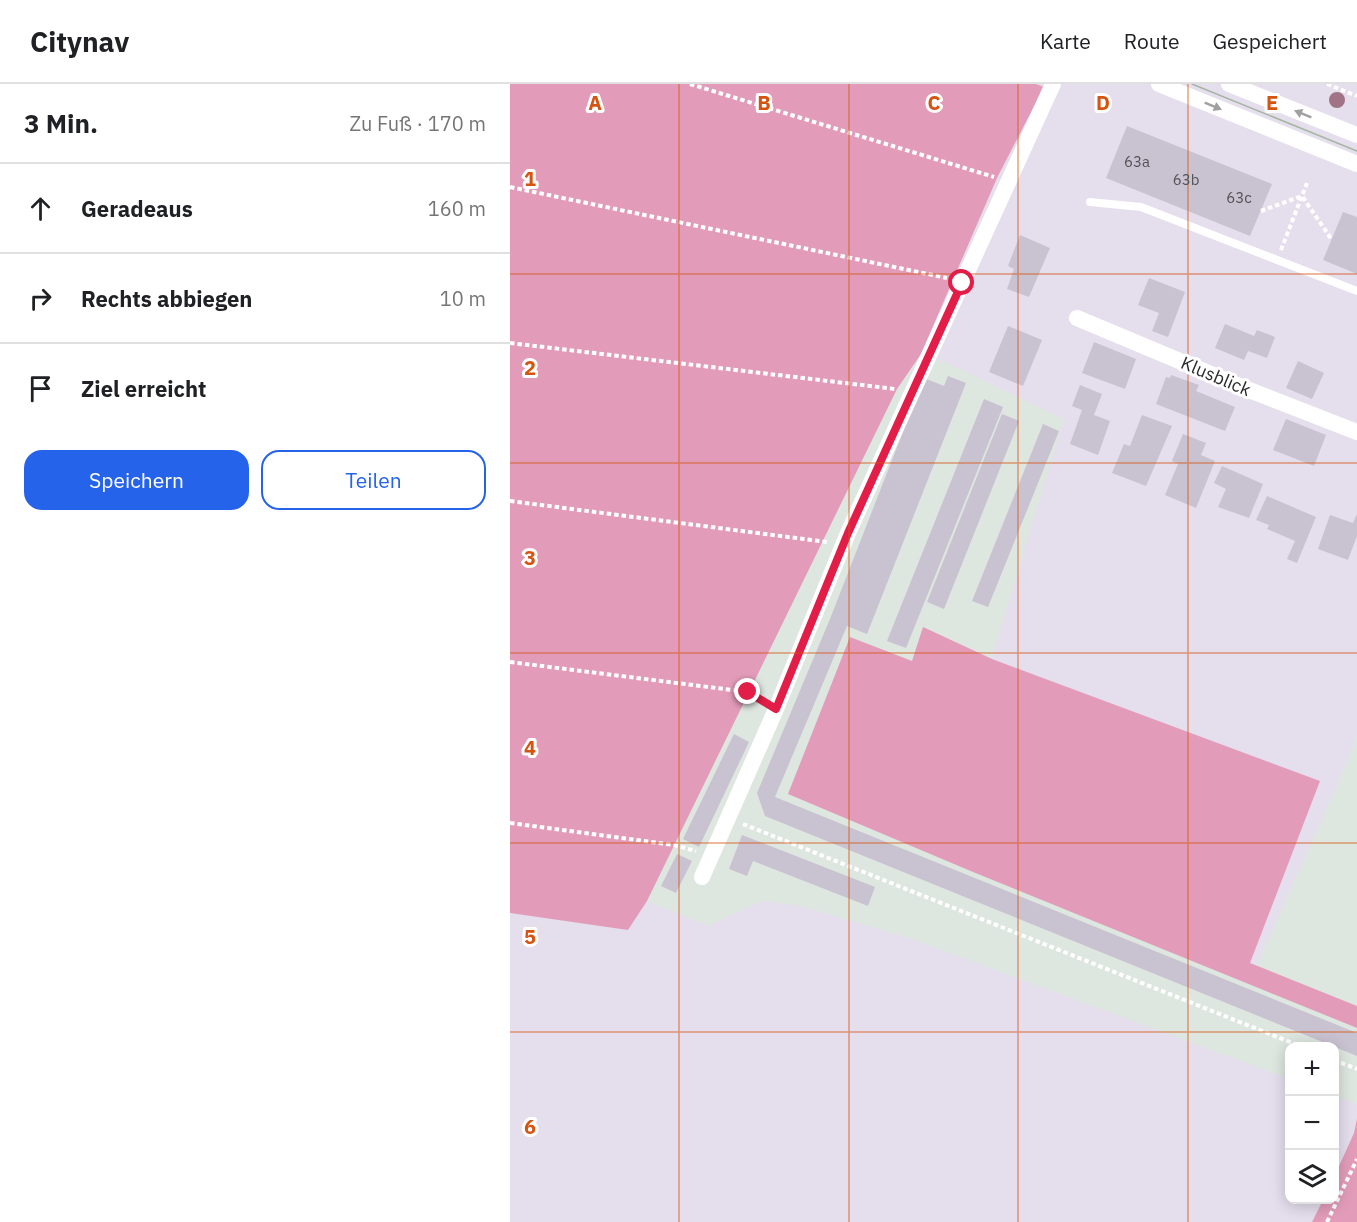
<!DOCTYPE html>
<html lang="de">
<meta charset="utf-8">
<style>
:root{--surface:#fff;--page:#f6f6f6;--text:#202124;--muted:#757577;--line:#e0e0e0;--accent:#2563eb}
body{margin:0;font-family:"IBM Plex Sans",sans-serif;background:var(--page);color:var(--text)}
.controls{position:absolute;right:18px;bottom:18px;display:grid;overflow:hidden;border-radius:12px;box-shadow:0 3px 15px #0003}
.controls button{width:54px;height:54px;display:grid;place-items:center;padding:0;border:0;border-bottom:2px solid var(--line);background:var(--surface);color:var(--text);font:30px sans-serif}
.stop{position:absolute;width:18px;height:18px;margin:-14px;border:4px solid #e11d48;border-radius:50%;background:#fff}
.stop.end{background:#e11d48;border-color:#fff;box-shadow:0 2px 6px #0008}
.list{margin:0;padding:0;list-style:none}
h2{display:flex;justify-content:space-between;align-items:center;height:78px;margin:0;padding:0 24px;font-size:26px}
h2 small{font-size:20px;font-weight:400;color:var(--muted)}
.list li{display:grid;grid-template-columns:39px 1fr auto;gap:18px;align-items:center;box-sizing:border-box;height:90px;padding:0 24px;border-top:2px solid var(--line)}
.list b{display:block;font-size:22px;white-space:nowrap}
.list em{font-size:20px;font-style:normal;color:var(--muted)}
.actions{display:flex;gap:12px;padding:18px 24px}
.actions a{flex:1;padding:14px 0;border:2px solid var(--accent);border-radius:18px;text-align:center;font-size:21px;color:var(--accent)}
.actions .main{background:var(--accent);color:#fff}
.icon{flex:none;width:33px;height:33px;fill:none;stroke:currentColor;stroke-width:2;stroke-linecap:round;stroke-linejoin:round}
.map{position:relative;flex:none;width:847px;height:1138px;overflow:hidden}
header{display:flex;align-items:center;gap:36px;box-sizing:border-box;height:84px;padding:0 30px;background:var(--surface);border-bottom:2px solid var(--line)}
header strong{font-size:28px}
nav{display:flex;gap:33px;margin-inline-start:auto;font-size:21px}
main{display:flex}
aside{flex:1;background:var(--surface)}
.map>svg:first-child{display:block}
.industrial{fill:#dee6e0}
.green{fill:#e29cba}
.building{fill:#c9c2d0}
.lines{fill:none;stroke-linecap:round;stroke-linejoin:round}
.path{stroke:#fff;stroke-width:4;stroke-dasharray:4.5 3;stroke-linecap:butt}
.lane{stroke:#fff;stroke-width:8}
.street{stroke:#fff;stroke-width:16}
.tram{stroke:#a5b5a1;stroke-width:1.5}
.tree{fill:#a07386}
.oneway{fill:#a0a0a0}
.route{stroke:#e11d48;stroke-width:8}
.grid{fill:none;stroke:#d5540f;stroke-width:1.5;stroke-opacity:0.55}
.labels{text-anchor:middle;dominant-baseline:central;stroke-width:6;stroke-linejoin:round;paint-order:stroke}
.number-label{font-size:15px;fill:#535255}
.street-label{font-size:18px;fill:#2c2c2c;stroke:#fff}
.grid-label{font-size:20px;text-anchor:middle;font-weight:bold;fill:#d5540f;stroke:#fff;stroke-width:6;stroke-linejoin:round;paint-order:stroke}
</style>
<header>
<strong>Citynav</strong>
<nav><a>Karte</a><a>Route</a><a>Gespeichert</a></nav>
</header>
<main>
<aside>
<h2>3 Min.<small>Zu Fuß · 170 m</small></h2>
<ul class="list">
<li><svg class="icon" aria-label="ahead" viewBox="0 0 24 24"><path d="M12 20V5M6 11l6-6 6 6"/></svg><div><b>Geradeaus</b></div><em>160 m</em></li>
<li><svg class="icon" aria-label="right" viewBox="0 0 24 24"><path d="M7 20v-9h11M14 6l5 5-5 5"/></svg><div><b>Rechts abbiegen</b></div><em>10 m</em></li>
<li><svg class="icon" aria-label="arrive" viewBox="0 0 24 24"><path d="M6 21V4h12l-3 4 3 4H6"/></svg><div><b>Ziel erreicht</b></div></li>
</ul>
<div class="actions"><a class="main">Speichern</a><a>Teilen</a></div>
</aside>
<div class="map">
<svg width="847" height="1138" viewBox="0 0 847 1138">
<rect width="100%" height="100%" fill="#e5deed"/>
<polygon class="industrial" points="411,270 440,280 554,335 482,574 413,544 402,578 278,710 738,900 826,703 847,651 847,1020 825,1012 824,962 780,962 779,995 402,855 287,821 252,817 199,842 137,817 387,305"/>
<g class="green">
<polygon points="0,0 526,0 534,3 487,94 411,270 387,305 137,817 118,846 0,829"/>
<polygon points="413,543 482,575 810,697 740,879 847,922 847,944 463,788 278,710 340,553 402,577"/>
<polygon points="847,1035 847,1138 802,1138 813,1116 824,1116 825,1091 844,1049"/>
</g>
<g class="building">
<polygon points="617,42 762,100 740,152 596,94"/>
<polygon points="833,128 847,133 847,190 813,176"/>
<polygon points="510,151 540,164 519,213 497,205 504,185 498,182"/>
<polygon points="639,194 675,208 658,253 642,247 649,229 628,221"/>
<polygon points="715,240 744,252 747,246 765,253 757,274 738,267 734,276 705,264"/>
<polygon points="498,242 532,256 513,302 479,288"/>
<polygon points="584,258 626,275 615,305 572,289"/>
<polygon points="788,277 814,289 802,315 776,304"/>
<polygon points="661,291 689,301 686,307 725,323 715,347 646,320 656,293 660,294"/>
<polygon points="438,292 456,299 357,550 337,542 265,713 847,949 847,972 255,732 247,709 320,535 414,294 434,302"/>
<polygon points="570,301 592,310 584,331 600,337 588,371 560,360 572,326 562,322"/>
<polygon points="474,315 493,323 396,564 377,557"/>
<polygon points="492,330 509,337 434,525 417,518"/>
<polygon points="632,331 662,342 636,402 602,389 614,360 620,362"/>
<polygon points="776,335 816,351 804,382 763,366"/>
<polygon points="533,340 549,347 478,523 462,517"/>
<polygon points="673,350 696,359 691,371 705,377 686,424 655,411 668,380 662,377"/>
<polygon points="712,382 753,400 739,434 708,423 716,405 704,399"/>
<polygon points="757,412 806,433 787,479 777,475 785,457 757,445 759,441 746,436"/>
<polygon points="847,430 847,452 838,476 808,465 820,431 843,439"/>
<polygon points="224,650 239,658 189,763 173,755"/>
<polygon points="232,751 365,803 358,822 243,777 237,792 219,785"/>
<polygon points="167,770 182,777 166,809 151,802"/>
</g>
<g class="lines">
<g class="path">
<polyline points="180,0 484,93"/>
<polyline points="817,0 847,12"/>
<polyline points="0,103 437,194"/>
<polyline points="751,127 792,112 822,156"/>
<polyline points="771,166 797,99"/>
<polyline points="0,259 385,305"/>
<polyline points="0,417 317,458"/>
<polyline points="0,578 238,608 252,616"/>
<polyline points="0,739 164,761 186,767"/>
<polyline points="233,740 790,962"/>
<polyline points="824,976 847,985"/>
<polyline points="817,1138 847,1075"/>
</g>
<polyline class="lane" points="580,118 631,123 847,207"/>
<g class="street">
<polyline points="649,0 847,80"/>
<polyline points="719,0 847,51"/>
<polyline points="567,234 734,304 847,348"/>
<polyline points="192,793 266,625 338,449 543,0"/>
</g>
<polyline class="tram" points="682,0 847,67"/>
</g>
<circle class="tree" cx="827" cy="16" r="8"/>
<defs><path id="oneway-solid" d="M-6-.8H1V-3.2L6.5 0L1 3.2V.8H-6Z" transform="scale(1.5)"/></defs>
<g class="oneway">
<use href="#oneway-solid" transform="translate(703 22) rotate(22)"/>
<use href="#oneway-solid" transform="translate(793 30) rotate(-158)"/>
</g>
<g class="lines">
<polyline class="route" points="238,608 266,625 338,449 452,199"/>
</g>
<path class="grid" d="M169 0V1138M339 0V1138M508 0V1138M678 0V1138M0 190H847M0 379H847M0 569H847M0 759H847M0 948H847"/>
<g class="labels">
<g class="number-label">
<text x="627" y="77">63a</text>
<text x="676" y="95">63b</text>
<text x="729" y="113">63c</text>
</g>
<g class="street-label">
<text transform="translate(706 292) rotate(23)">Klusblick</text>
</g>
</g>
<g class="grid-label">
<text x="85" y="26">A</text>
<text x="254" y="26">B</text>
<text x="424" y="26">C</text>
<text x="593" y="26">D</text>
<text x="762" y="26">E</text>
<text x="20" y="102">1</text>
<text x="20" y="291">2</text>
<text x="20" y="481">3</text>
<text x="20" y="671">4</text>
<text x="20" y="860">5</text>
<text x="20" y="1050">6</text>
</g>
</svg>
<div class="controls">
<button>+</button>
<button>−</button>
<button><svg class="icon" aria-label="layers" viewBox="0 0 24 24"><path d="M12 4l9 5-9 5-9-5zM3 14l9 5 9-5"/></svg></button>
</div>
<div class="stop" style="left:452px;top:199px"></div>
<div class="stop end" style="left:238px;top:608px"></div>
</div>
</main>
